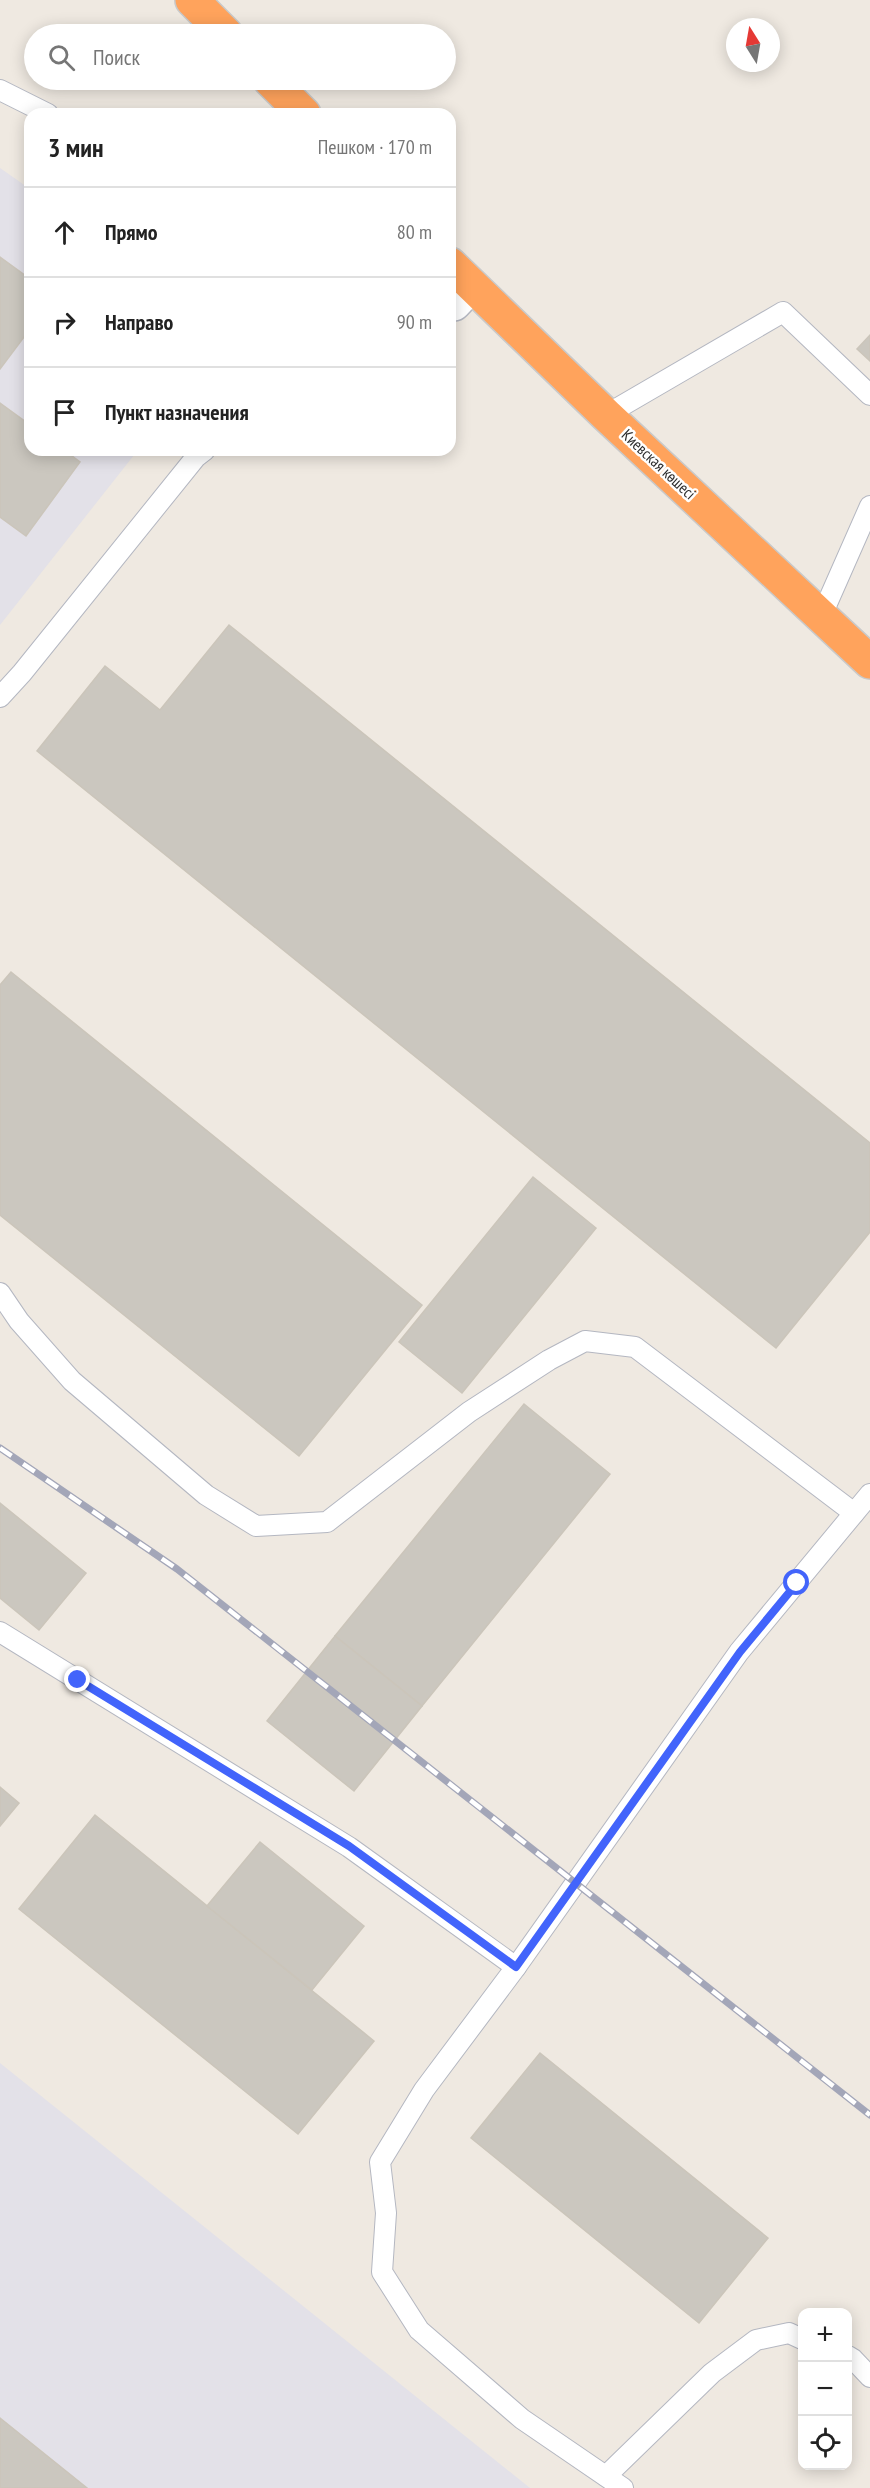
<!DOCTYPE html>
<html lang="ru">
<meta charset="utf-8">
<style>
:root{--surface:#fff;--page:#f6f6f6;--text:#222;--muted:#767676;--line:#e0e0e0}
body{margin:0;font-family:"PT Sans Narrow",sans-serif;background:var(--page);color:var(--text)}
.controls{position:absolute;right:18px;bottom:18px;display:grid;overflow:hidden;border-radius:12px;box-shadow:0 3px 15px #0003}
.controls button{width:54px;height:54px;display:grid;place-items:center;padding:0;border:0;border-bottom:2px solid var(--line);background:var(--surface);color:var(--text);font:30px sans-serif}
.compass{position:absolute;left:726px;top:18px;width:54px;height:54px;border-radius:50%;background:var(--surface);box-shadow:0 3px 15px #0003;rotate:349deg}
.stop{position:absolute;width:18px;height:18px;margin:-14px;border:4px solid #4264fb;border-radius:50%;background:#fff}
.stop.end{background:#4264fb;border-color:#fff;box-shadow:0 2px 6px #0008}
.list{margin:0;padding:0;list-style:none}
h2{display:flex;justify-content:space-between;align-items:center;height:78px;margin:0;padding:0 24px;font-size:26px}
h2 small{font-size:20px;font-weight:400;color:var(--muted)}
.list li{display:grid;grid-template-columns:39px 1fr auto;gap:18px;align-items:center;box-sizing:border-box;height:90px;padding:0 24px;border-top:2px solid var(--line)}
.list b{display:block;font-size:22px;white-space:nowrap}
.list em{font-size:20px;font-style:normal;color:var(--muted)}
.icon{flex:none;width:33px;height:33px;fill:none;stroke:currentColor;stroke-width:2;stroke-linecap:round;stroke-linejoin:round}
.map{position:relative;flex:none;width:870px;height:2488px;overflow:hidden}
.search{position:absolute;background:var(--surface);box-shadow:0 3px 15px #0003;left:24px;top:24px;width:432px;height:66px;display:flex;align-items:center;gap:15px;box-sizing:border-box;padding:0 21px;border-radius:33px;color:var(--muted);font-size:22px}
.panel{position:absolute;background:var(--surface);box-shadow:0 3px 15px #0003;left:24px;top:108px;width:432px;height:348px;border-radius:18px}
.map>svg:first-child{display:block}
.industrial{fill:#e3e1e8}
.building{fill:#cbc7bf;stroke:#cbc5ba;stroke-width:1.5}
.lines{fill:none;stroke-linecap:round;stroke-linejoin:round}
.lane-casing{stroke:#b4b7c1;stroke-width:22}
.street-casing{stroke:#b4b7c1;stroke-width:36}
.highway-casing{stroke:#c9c9c9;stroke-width:36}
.lane{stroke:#fff;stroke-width:20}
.street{stroke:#fff;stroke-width:33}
.highway{stroke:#ffa35c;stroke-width:33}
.rail-casing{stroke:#a3a6b8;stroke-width:7}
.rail{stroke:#fff;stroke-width:4.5;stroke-dasharray:14;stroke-linecap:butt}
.route{stroke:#4264fb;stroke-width:8}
.labels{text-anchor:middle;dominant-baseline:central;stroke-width:5;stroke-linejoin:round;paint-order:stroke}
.street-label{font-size:16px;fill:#2e2e2e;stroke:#fff}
</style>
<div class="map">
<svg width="870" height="2488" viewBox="0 0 870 2488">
<rect width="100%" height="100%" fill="#efe9e1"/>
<g class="industrial">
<polygon points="0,168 30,189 30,450 138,450 0,625"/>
<polygon points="0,2063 530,2488 0,2488"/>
</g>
<g class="building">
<polygon points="0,257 30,279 30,329 0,369"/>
<polygon points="870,335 870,361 857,349"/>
<polygon points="0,403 30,425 30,450 64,450 80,462 26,536 0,517"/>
<polygon points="229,625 870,1143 870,1232 776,1348 37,751 105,666 160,710"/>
<polygon points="11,972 422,1305 299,1456 0,1215 0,985"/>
<polygon points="533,1177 596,1228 462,1393 399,1342"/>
<polygon points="524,1404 610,1474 422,1706 335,1636"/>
<polygon points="0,1503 86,1573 39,1630 0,1598"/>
<polygon points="335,1636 422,1706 354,1791 267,1721"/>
<polygon points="0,1787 19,1803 0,1826"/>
<polygon points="95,1815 374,2041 298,2134 19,1909"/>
<polygon points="260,1842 364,1926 312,1990 207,1906"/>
<polygon points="540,2053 768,2238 699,2323 471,2138"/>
<polygon points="0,2418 87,2488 0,2488"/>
</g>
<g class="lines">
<g class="lane-casing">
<g id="lane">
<polyline points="0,90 48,114"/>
<polyline points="606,415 783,312 870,395"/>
<polyline points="821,617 870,506"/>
<polyline points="0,697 22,673 196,457 205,450"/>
<polyline points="0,1293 19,1321 72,1381 206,1495 256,1526 327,1522 469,1412 549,1360 585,1341 635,1347 854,1513"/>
<polyline points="0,1632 349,1847 516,1967"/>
<polyline points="848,2356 853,2359 870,2377"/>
<polyline points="606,2476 712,2373 756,2340 789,2333 802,2339"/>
<polyline points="623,2488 522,2419 419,2330 382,2272 386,2213 380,2162 424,2090 516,1967 739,1652 870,1494"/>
</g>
</g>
<g class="street-casing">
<polyline id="street" points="454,304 471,286"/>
</g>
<g class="highway-casing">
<g id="highway">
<polyline points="192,0 226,34"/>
<polyline points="270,80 304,114"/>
<polyline points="450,264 606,415 870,662"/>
</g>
</g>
<use href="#lane" class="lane"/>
<use href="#street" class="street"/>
<use href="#highway" class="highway"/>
<g class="rail-casing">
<polyline id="rail" points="0,1448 177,1569 870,2115"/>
</g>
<use href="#rail" class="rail"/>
</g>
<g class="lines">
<polyline class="route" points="78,1680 349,1846 516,1967 740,1652 797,1583"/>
</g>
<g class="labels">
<g class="street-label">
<text transform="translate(659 464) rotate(43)">Киевская көшесі</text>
</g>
</g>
</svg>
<div class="controls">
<button>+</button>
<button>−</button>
<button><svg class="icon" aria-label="locate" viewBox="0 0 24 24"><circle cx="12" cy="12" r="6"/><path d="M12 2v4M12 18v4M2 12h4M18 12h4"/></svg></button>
</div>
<svg class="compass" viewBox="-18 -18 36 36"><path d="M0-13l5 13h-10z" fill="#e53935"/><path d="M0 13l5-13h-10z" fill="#767676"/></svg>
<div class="stop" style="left:797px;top:1583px"></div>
<div class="stop end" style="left:78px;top:1680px"></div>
<div class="search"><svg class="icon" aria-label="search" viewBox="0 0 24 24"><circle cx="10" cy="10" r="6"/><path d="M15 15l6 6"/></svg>Поиск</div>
<section class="panel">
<h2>3 мин<small>Пешком · 170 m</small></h2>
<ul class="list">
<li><svg class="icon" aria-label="ahead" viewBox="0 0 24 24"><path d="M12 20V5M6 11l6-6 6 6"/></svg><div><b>Прямо</b></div><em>80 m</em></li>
<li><svg class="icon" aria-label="right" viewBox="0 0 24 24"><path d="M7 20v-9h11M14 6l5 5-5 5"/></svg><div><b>Направо</b></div><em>90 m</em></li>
<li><svg class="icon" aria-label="arrive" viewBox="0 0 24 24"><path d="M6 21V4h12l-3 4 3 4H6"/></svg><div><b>Пункт назначения</b></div></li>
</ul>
</section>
</div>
